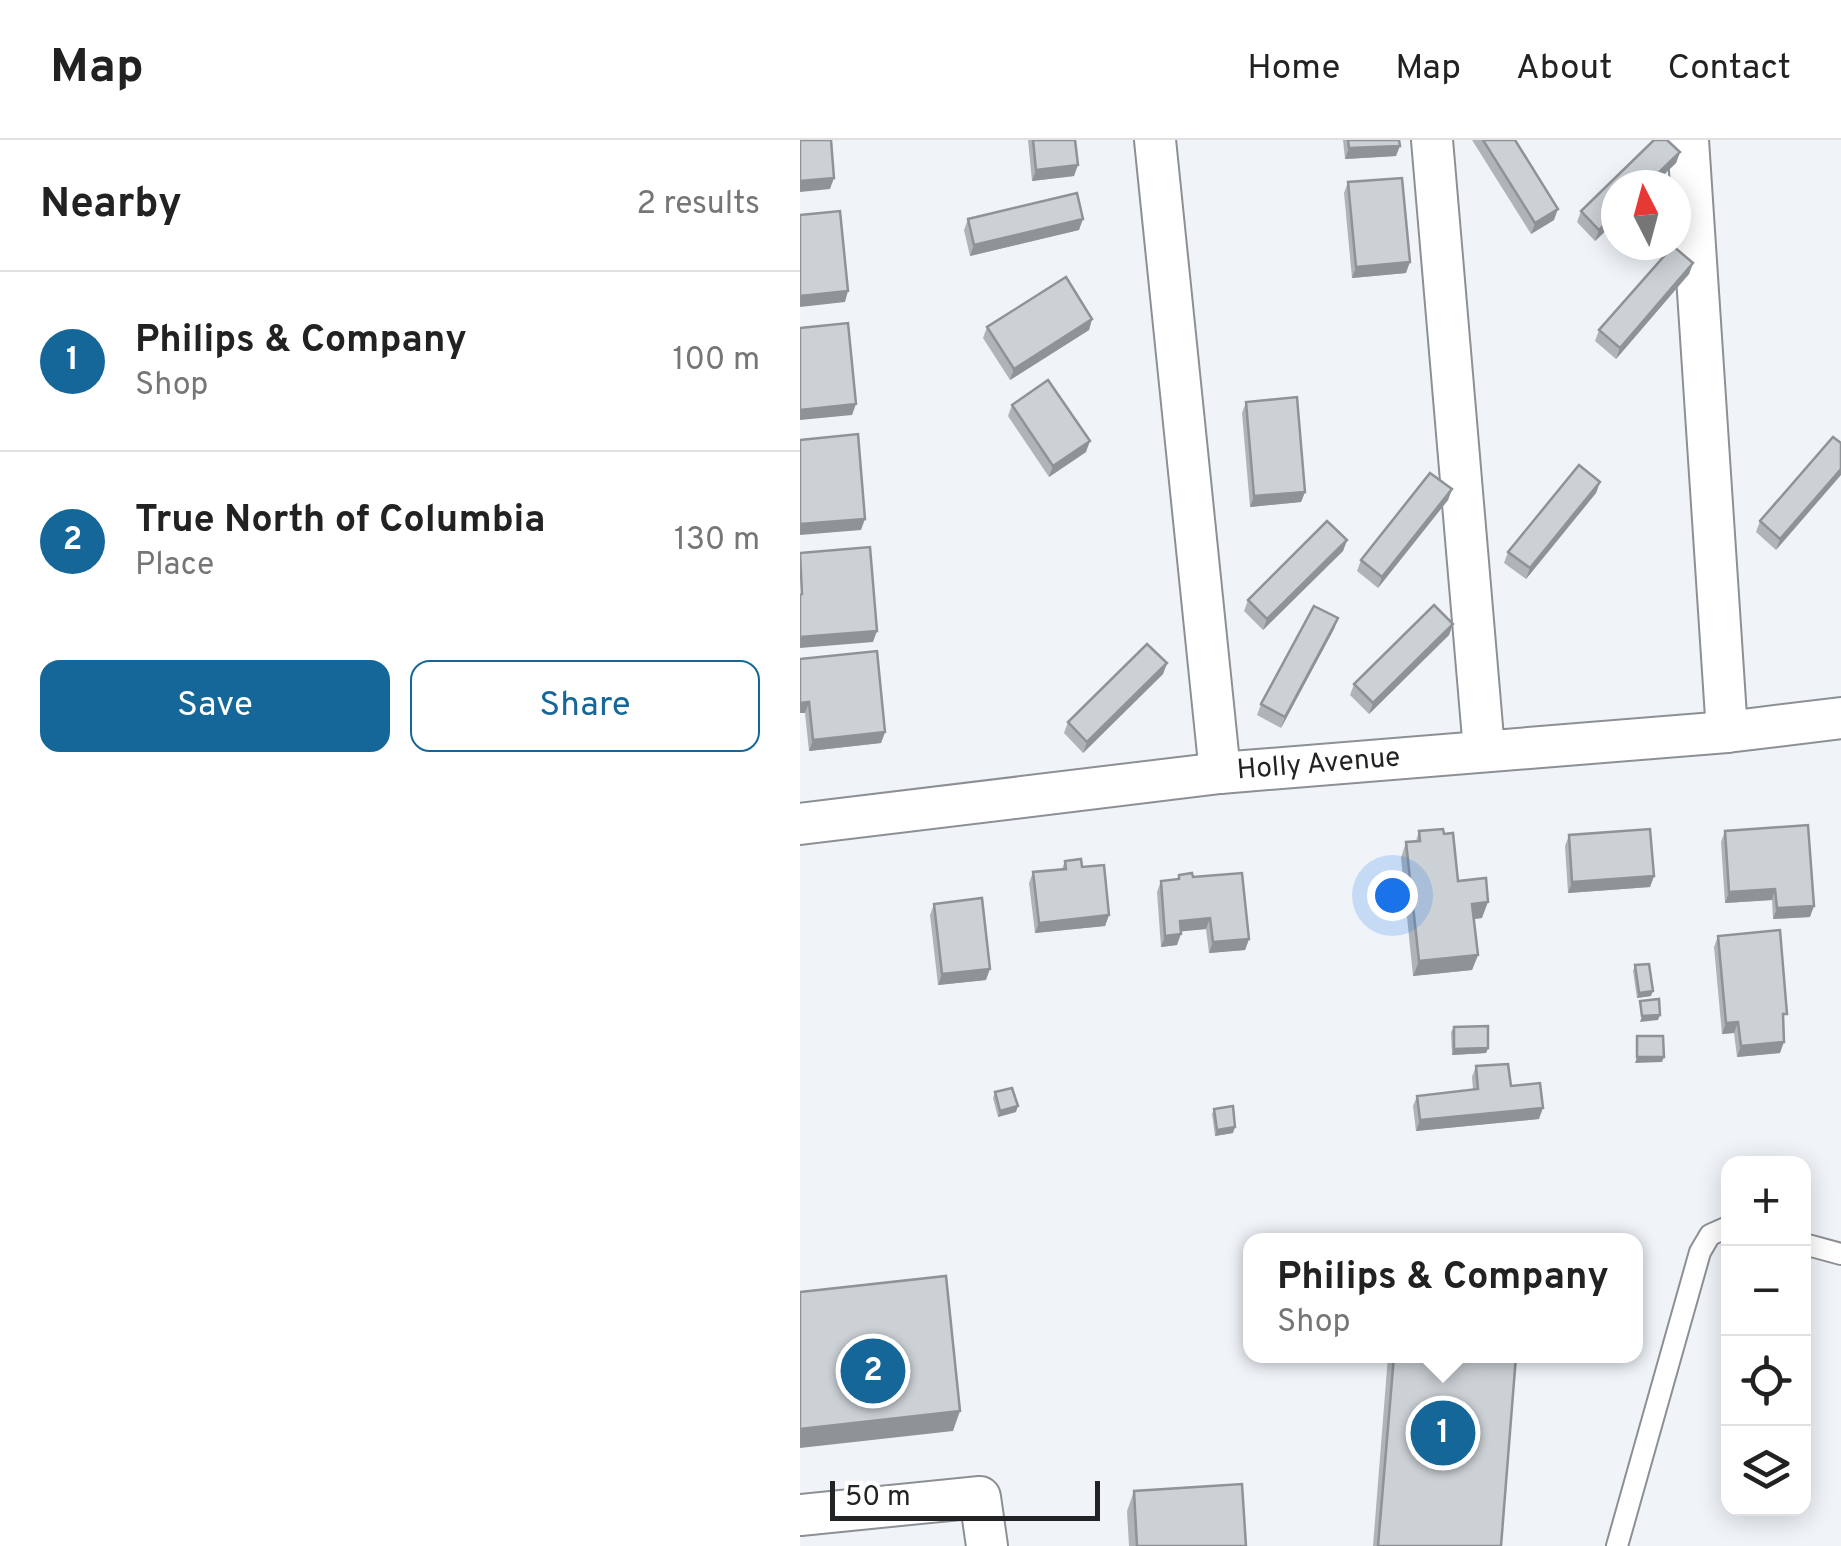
<!DOCTYPE html>
<meta charset="utf-8">
<style>
:root{--surface:#fff;--page:#f6f6f6;--text:#222;--muted:#767676;--line:#e0e0e0;--accent:#166799}
body{margin:0;font-family:Overpass,sans-serif;background:var(--page);color:var(--text)}
.controls{position:absolute;right:30px;bottom:30px;display:grid;overflow:hidden;border-radius:20px;box-shadow:0 5px 25px #0003}
.controls button{width:90px;height:90px;display:grid;place-items:center;padding:0;border:0;border-bottom:2px solid var(--line);background:var(--surface);color:var(--text);font:50px sans-serif}
.compass{position:absolute;left:801px;top:30px;width:90px;height:90px;border-radius:50%;background:var(--surface);box-shadow:0 5px 25px #0003;rotate:354deg}
.scale{position:absolute;left:30px;bottom:25px;width:270px;box-sizing:border-box;padding-left:10px;border:5px solid #212325;border-top:0;font-size:28px;line-height:35px;white-space:nowrap;color:#212325;-webkit-text-stroke:8px #fff;paint-order:stroke}
.you{position:absolute;left:592px;top:755px;width:35px;height:35px;margin:-25px;border:8px solid #fff;border-radius:50%;background:#1a73e8;box-shadow:0 0 0 15px #1a73e833}
.badge{display:grid;place-items:center;width:65px;height:65px;border-radius:50%;background:var(--accent);color:#fff;font-size:32px;font-weight:700}
.pin{position:absolute;translate:-50% -50%;border:5px solid #fff;box-shadow:0 2px 10px #0006}
.popup{position:absolute;left:443px;top:1093px;width:400px;height:130px;box-sizing:border-box;display:grid;place-content:center;border-radius:20px;background:var(--surface);filter:drop-shadow(0 2px 8px #0005);font-size:32px;white-space:nowrap;color:var(--muted)}
.popup b{font-size:38px;color:var(--text)}
.popup::after{content:'';position:absolute;left:50%;top:100%;margin-left:-20px;border:20px solid transparent;border-top-color:var(--surface)}
.list{margin:0;padding:0;list-style:none}
h2{display:flex;justify-content:space-between;align-items:center;height:130px;margin:0;padding:0 40px;font-size:42px}
h2 small{font-size:32px;font-weight:400;color:var(--muted)}
.list li{display:grid;grid-template-columns:65px 1fr auto;gap:30px;align-items:center;box-sizing:border-box;height:180px;padding:0 40px;border-top:2px solid var(--line)}
.list b{display:block;font-size:38px;white-space:nowrap}
.list p{margin:0;font-size:32px;white-space:nowrap;color:var(--muted)}
.list em{font-size:32px;font-style:normal;color:var(--muted)}
.actions{display:flex;gap:20px;padding:30px 40px}
.actions a{flex:1;padding:22px 0;border:2px solid var(--accent);border-radius:20px;text-align:center;font-size:35px;color:var(--accent)}
.actions .main{background:var(--accent);color:#fff}
.icon{flex:none;width:55px;height:55px;fill:none;stroke:currentColor;stroke-width:2;stroke-linecap:round;stroke-linejoin:round}
.map{position:relative;flex:none;width:1041px;height:1406px;overflow:hidden}
header{display:flex;align-items:center;gap:60px;box-sizing:border-box;height:140px;padding:0 50px;background:var(--surface);border-bottom:2px solid var(--line)}
header strong{font-size:48px}
nav{display:flex;gap:55px;margin-inline-start:auto;font-size:35px}
main{display:flex}
aside{flex:1;background:var(--surface)}
.map>svg:first-child{display:block}
.lines{fill:none;stroke-linecap:round;stroke-linejoin:round}
.lane-casing{stroke:#8c9094;stroke-width:24}
.street-casing{stroke:#8c9094;stroke-width:44}
.lane{stroke:#fff;stroke-width:20}
.street{stroke:#fff;stroke-width:40}
.wall{fill:#afb4b8}
.shaded-wall{fill:#8f9296}
.building{fill:#ccd1d6;stroke:#8f9296;stroke-width:2.5}
.labels{text-anchor:middle;dominant-baseline:central;stroke-width:8;stroke-linejoin:round;paint-order:stroke}
.street-label{font-size:28px;fill:#212325;stroke:#fff}
</style>
<header>
<strong>Map</strong>
<nav><a>Home</a><a>Map</a><a>About</a><a>Contact</a></nav>
</header>
<main>
<aside>
<h2>Nearby<small>2 results</small></h2>
<ul class="list">
<li><span class="badge">1</span><div><b>Philips &amp; Company</b><p>Shop</p></div><em>100 m</em></li>
<li><span class="badge">2</span><div><b>True North of Columbia</b><p>Place</p></div><em>130 m</em></li>
</ul>
<div class="actions"><a class="main">Save</a><a>Share</a></div>
</aside>
<div class="map">
<svg width="1041" height="1406" viewBox="0 0 1041 1406">
<rect width="100%" height="100%" fill="#f0f4f9"/>
<g class="lines">
<g class="lane-casing">
<g id="lane">
<polyline points="1004,1104 1041,1114"/>
<polyline points="817,1406 900,1112 910,1095 928,1087"/>
</g>
</g>
<g class="street-casing">
<g id="street">
<polyline points="355,0 420,633"/>
<polyline points="632,0 684,610"/>
<polyline points="888,0 927,592"/>
<path id="s1" d="M0 684 420 633 927 592 1041 578"/>
<polyline points="0,1375 180,1357 187,1406"/>
</g>
</g>
<use href="#lane" class="lane"/>
<use href="#street" class="street"/>
</g>
<g class="wall">
<polygon points="228,0 275,0 274,36 232,41"/>
<polygon points="543,0 599,0 596,16 545,19"/>
<polygon points="672,0 715,0 754,80 731,94"/>
<polygon points="854,0 867,0 880,12 876,23 853,45 816,45 816,81 795,101 777,82 781,71"/>
<polygon points="548,42 606,133 552,138 544,53"/>
<polygon points="168,79 279,90 170,116 164,90"/>
<polygon points="893,123 889,134 816,219 795,201 799,190"/>
<polygon points="292,179 289,190 210,240 183,198 187,187"/>
<polygon points="446,262 505,352 501,362 450,367 442,273"/>
<polygon points="212,265 286,312 249,337 208,276"/>
<polygon points="1033,297 976,410 956,392 960,381"/>
<polygon points="800,342 796,353 726,439 704,423 708,412"/>
<polygon points="652,349 648,360 578,448 557,431 561,420"/>
<polygon points="547,400 543,411 463,490 444,471 448,460"/>
<polygon points="538,478 534,489 481,588 457,575 461,564"/>
<polygon points="653,484 649,495 569,574 550,555 554,544"/>
<polygon points="0,519 85,592 81,603 9,611 5,573 0,573"/>
<polygon points="367,523 363,534 283,613 264,593 268,582"/>
<polygon points="619,691 658,741 682,778 674,779 678,815 672,830 613,836 601,718 606,702 616,701"/>
<polygon points="925,691 1010,777 973,779 972,760 925,763 921,702"/>
<polygon points="769,695 854,736 850,747 768,753 765,706"/>
<polygon points="265,721 282,727 309,775 305,786 235,793 229,743 233,732 262,729"/>
<polygon points="379,735 393,737 449,799 445,810 409,813 406,789 380,791 377,805 361,807 357,752 361,741 377,740"/>
<polygon points="134,764 186,840 138,845 130,775"/>
<polygon points="918,796 983,885 980,913 937,917 934,893 922,894 914,807"/>
<polygon points="835,825 851,856 837,858 833,831"/>
<polygon points="654,887 688,908 686,913 652,915 651,892"/>
<polygon points="676,926 711,946 739,979 616,991 613,966 617,956 673,950 672,937"/>
<polygon points="195,952 216,972 198,977 193,958"/>
<polygon points="414,969 433,993 415,996 412,974"/>
<polygon points="588,1216 716,1216 701,1406 573,1406"/>
<polygon points="334,1351 446,1406 329,1406 327,1371"/>
</g>
<g class="shaded-wall">
<polygon points="600,6 596,16 545,19 549,8"/>
<polygon points="880,12 876,23 853,45 846,45"/>
<polygon points="278,25 274,36 232,41 236,30"/>
<polygon points="34,38 30,49 0,52 0,41"/>
<polygon points="758,69 754,80 731,94 735,83"/>
<polygon points="816,74 816,81 795,101 799,90"/>
<polygon points="283,79 279,90 170,116 174,105"/>
<polygon points="610,122 606,133 552,138 556,127"/>
<polygon points="893,123 889,134 816,219 820,208"/>
<polygon points="48,151 45,162 0,167 0,156"/>
<polygon points="292,179 289,190 210,240 214,229"/>
<polygon points="56,264 52,275 0,280 0,270"/>
<polygon points="290,301 286,312 249,337 253,326"/>
<polygon points="1041,329 1041,335 976,410 980,399"/>
<polygon points="800,342 796,353 726,439 730,428"/>
<polygon points="652,349 648,360 578,448 582,437"/>
<polygon points="505,352 501,362 450,367 454,356"/>
<polygon points="65,379 61,390 0,395 0,384"/>
<polygon points="547,400 543,411 463,490 467,479"/>
<polygon points="538,478 534,489 481,588 485,577"/>
<polygon points="653,484 649,495 569,574 573,563"/>
<polygon points="77,491 73,502 0,508 0,497"/>
<polygon points="367,523 363,534 283,613 287,602"/>
<polygon points="9,562 5,573 0,573 0,563"/>
<polygon points="85,592 81,603 9,611 13,600"/>
<polygon points="854,736 850,747 768,753 772,742"/>
<polygon points="975,749 972,760 925,763 929,752"/>
<polygon points="688,762 682,778 666,780 672,764"/>
<polygon points="1014,766 1010,777 973,779 977,768"/>
<polygon points="309,775 305,786 235,793 239,783"/>
<polygon points="410,778 406,789 376,792 380,781"/>
<polygon points="381,794 377,805 361,807 365,796"/>
<polygon points="449,799 445,810 409,813 413,802"/>
<polygon points="678,815 672,830 613,836 619,821"/>
<polygon points="190,829 186,840 138,845 142,834"/>
<polygon points="853,851 851,856 837,858 839,853"/>
<polygon points="860,875 858,880 840,882 842,876"/>
<polygon points="938,882 934,893 922,894 926,883"/>
<polygon points="984,902 980,913 937,917 941,906"/>
<polygon points="688,908 686,913 652,915 654,909"/>
<polygon points="837,917 864,917 862,922 835,923"/>
<polygon points="218,966 216,972 198,977 200,971"/>
<polygon points="743,968 739,979 616,991 620,980"/>
<polygon points="435,987 433,993 415,996 417,990"/>
<polygon points="160,1271 153,1291 0,1308 0,1289"/>
</g>
<g class="building">
<polygon points="0,0 31,0 34,38 0,41"/>
<polygon points="233,0 275,0 278,25 236,30"/>
<polygon points="548,0 599,0 600,6 549,8"/>
<polygon points="683,0 715,0 758,69 735,83"/>
<polygon points="854,0 867,0 880,12 846,45 816,45 816,74 799,90 781,71"/>
<polygon points="602,38 610,122 556,127 548,42"/>
<polygon points="277,53 283,79 174,105 168,79"/>
<polygon points="40,71 48,151 0,156 0,75"/>
<polygon points="873,106 893,123 820,208 799,190"/>
<polygon points="266,137 292,179 214,229 187,187"/>
<polygon points="48,183 56,264 0,270 0,188"/>
<polygon points="248,240 290,301 253,326 212,265"/>
<polygon points="497,257 505,352 454,356 446,262"/>
<polygon points="58,294 65,379 0,384 0,300"/>
<polygon points="1033,297 1041,303 1041,329 980,399 960,381"/>
<polygon points="779,325 800,342 730,428 708,412"/>
<polygon points="630,333 652,349 582,437 561,420"/>
<polygon points="527,381 547,400 467,479 448,460"/>
<polygon points="70,407 77,491 0,497 0,455 2,454 0,413"/>
<polygon points="634,465 653,484 573,563 554,544"/>
<polygon points="514,466 538,478 485,577 461,564"/>
<polygon points="347,504 367,523 287,602 268,582"/>
<polygon points="77,511 85,592 13,600 9,562 0,563 0,519"/>
<polygon points="1008,685 1014,766 977,768 975,749 929,752 925,691"/>
<polygon points="643,689 644,694 653,693 658,741 686,738 688,762 672,764 678,815 619,821 606,702 620,701 619,691"/>
<polygon points="850,689 854,736 772,742 769,695"/>
<polygon points="281,719 282,727 304,725 309,775 239,783 233,732 266,729 265,721"/>
<polygon points="392,733 393,737 442,733 449,799 413,802 410,778 380,781 381,794 365,796 361,741 379,739 379,735"/>
<polygon points="182,758 190,829 142,834 134,764"/>
<polygon points="980,790 987,874 983,874 984,902 941,906 938,882 926,883 918,796"/>
<polygon points="849,824 853,851 839,853 835,825"/>
<polygon points="859,859 860,875 842,876 840,861"/>
<polygon points="688,886 688,908 654,909 654,887"/>
<polygon points="837,896 863,896 864,917 837,917"/>
<polygon points="708,924 711,946 740,943 743,968 620,980 617,956 678,949 676,926"/>
<polygon points="212,948 218,966 200,971 195,952"/>
<polygon points="433,966 435,987 417,990 414,969"/>
<polygon points="146,1136 160,1271 0,1289 0,1152"/>
<polygon points="594,1216 716,1216 701,1406 578,1406"/>
<polygon points="442,1344 446,1406 337,1406 334,1351"/>
</g>
<g class="labels">
<g class="street-label">
<text stroke="none"><textPath href="#s1" startOffset="522">Holly Avenue</textPath></text>
</g>
</g>
</svg>
<div class="controls">
<button>+</button>
<button>−</button>
<button><svg class="icon" aria-label="locate" viewBox="0 0 24 24"><circle cx="12" cy="12" r="6"/><path d="M12 2v4M12 18v4M2 12h4M18 12h4"/></svg></button>
<button><svg class="icon" aria-label="layers" viewBox="0 0 24 24"><path d="M12 4l9 5-9 5-9-5zM3 14l9 5 9-5"/></svg></button>
</div>
<svg class="compass" viewBox="-18 -18 36 36"><path d="M0-13l5 13h-10z" fill="#e53935"/><path d="M0 13l5-13h-10z" fill="#767676"/></svg>
<div class="scale">50 m</div>
<div class="you"></div>
<div class="pin badge" style="left:643px;top:1293px">1</div>
<div class="popup"><b>Philips &amp; Company</b>Shop</div>
<div class="pin badge" style="left:73px;top:1231px">2</div>
</div>
</main>
